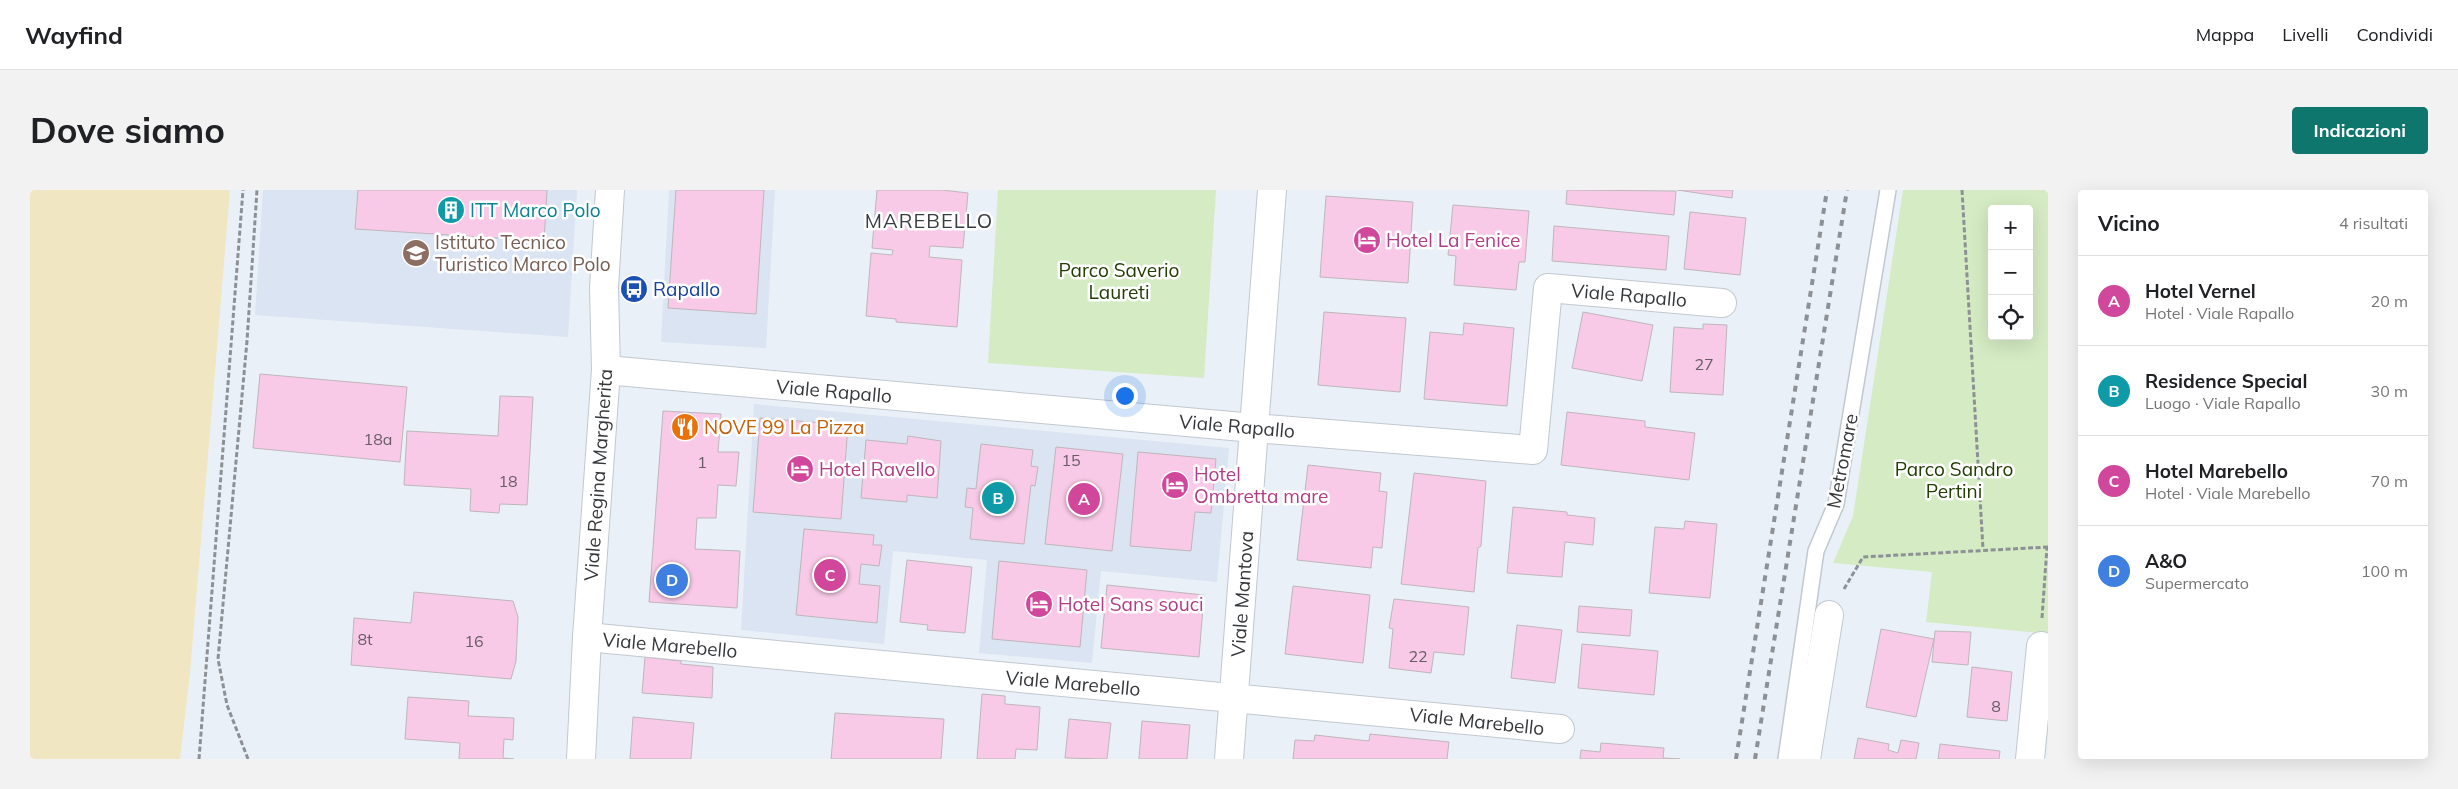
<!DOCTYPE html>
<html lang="it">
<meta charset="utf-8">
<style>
:root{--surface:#fff;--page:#f2f2f2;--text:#202124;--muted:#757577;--line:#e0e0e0;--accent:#0f766e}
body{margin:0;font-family:Mulish,sans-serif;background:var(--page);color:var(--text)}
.controls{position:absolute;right:15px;top:15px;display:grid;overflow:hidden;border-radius:5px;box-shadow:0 5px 20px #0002}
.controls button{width:45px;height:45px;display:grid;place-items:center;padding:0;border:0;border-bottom:1px solid var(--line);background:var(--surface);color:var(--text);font:25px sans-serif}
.you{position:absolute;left:1094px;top:205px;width:18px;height:18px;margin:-12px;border:4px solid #fff;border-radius:50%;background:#1a73e8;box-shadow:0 0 0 8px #1a73e833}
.badge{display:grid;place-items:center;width:32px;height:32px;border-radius:50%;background:var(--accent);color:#fff;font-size:16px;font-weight:700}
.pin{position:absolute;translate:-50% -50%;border:2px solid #fff;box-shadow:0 1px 5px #0006}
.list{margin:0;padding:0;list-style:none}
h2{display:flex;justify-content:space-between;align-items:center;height:65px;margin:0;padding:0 20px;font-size:21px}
h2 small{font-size:16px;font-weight:400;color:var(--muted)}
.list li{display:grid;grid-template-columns:32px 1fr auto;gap:15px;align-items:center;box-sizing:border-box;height:90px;padding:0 20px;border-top:1px solid var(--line)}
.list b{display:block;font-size:19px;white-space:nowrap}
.list p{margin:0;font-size:16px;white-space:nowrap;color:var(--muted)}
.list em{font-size:16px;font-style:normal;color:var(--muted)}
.icon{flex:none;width:28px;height:28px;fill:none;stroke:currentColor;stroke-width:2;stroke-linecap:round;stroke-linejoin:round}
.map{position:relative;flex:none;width:2018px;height:569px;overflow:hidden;border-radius:5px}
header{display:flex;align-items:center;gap:30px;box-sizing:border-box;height:70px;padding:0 25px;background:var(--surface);border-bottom:1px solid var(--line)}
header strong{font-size:24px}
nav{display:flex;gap:28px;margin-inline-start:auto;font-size:18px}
.intro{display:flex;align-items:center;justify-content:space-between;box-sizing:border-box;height:120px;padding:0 30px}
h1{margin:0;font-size:35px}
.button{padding:12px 22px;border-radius:5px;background:var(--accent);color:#fff;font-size:18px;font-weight:700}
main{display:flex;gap:30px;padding:0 30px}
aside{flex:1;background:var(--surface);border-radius:5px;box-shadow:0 5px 20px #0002}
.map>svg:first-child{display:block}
.built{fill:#dae4f2}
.green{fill:#d4ebc3;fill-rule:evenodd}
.sand{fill:#f0e6c1}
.building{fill:#f8cae7;stroke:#bfb6bb}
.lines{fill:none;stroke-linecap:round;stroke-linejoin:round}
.service-casing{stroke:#c2c8cf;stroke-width:18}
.minor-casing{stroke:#c2c8cf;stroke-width:30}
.tertiary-casing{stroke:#c2c8cf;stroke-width:30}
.path{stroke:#8d9196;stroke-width:3;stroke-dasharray:5 2.5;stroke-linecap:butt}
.service{stroke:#fff;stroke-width:15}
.minor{stroke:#fff;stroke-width:28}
.tertiary{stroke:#fff;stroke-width:28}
.rail{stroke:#8d9196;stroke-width:4;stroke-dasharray:6 6;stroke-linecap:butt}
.labels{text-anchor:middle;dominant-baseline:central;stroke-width:5;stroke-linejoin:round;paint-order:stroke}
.number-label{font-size:16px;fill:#665c65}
.culture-label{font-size:19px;fill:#0d838f;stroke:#fff;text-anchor:start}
.hotel-label{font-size:19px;fill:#b23c85;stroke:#fff;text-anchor:start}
.education-label{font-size:19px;fill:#785e54;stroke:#fff;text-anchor:start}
.park-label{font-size:19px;fill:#233e03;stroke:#fff}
.transit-label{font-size:19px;fill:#164399;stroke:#fff;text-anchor:start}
.street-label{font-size:19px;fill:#35373a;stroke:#fff}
.food-label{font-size:19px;fill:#c56008;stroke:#fff;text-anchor:start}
.neighbourhood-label{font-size:20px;letter-spacing:1px;fill:#393d43;stroke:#fff}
</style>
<header>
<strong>Wayfind</strong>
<nav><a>Mappa</a><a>Livelli</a><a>Condividi</a></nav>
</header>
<div class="intro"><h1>Dove siamo</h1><a class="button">Indicazioni</a></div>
<main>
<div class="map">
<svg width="2018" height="569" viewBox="0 0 2018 569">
<rect width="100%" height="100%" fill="#eaf0f7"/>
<g class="built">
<polygon points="233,0 547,0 538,147 225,125"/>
<polygon points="639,0 745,0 736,158 631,152"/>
<polygon points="724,214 1199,258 1187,392 1071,381 1062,473 949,463 957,370 863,361 854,454 711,440"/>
</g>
<g class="green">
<polygon points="968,0 1186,0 1174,188 958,173"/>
<path d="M1873 0H2018V444L1896 432 1902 382 1803 373 1823 326ZM1962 19H1999V146H1962Z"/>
</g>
<polygon class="sand" points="0,0 200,0 160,483 150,569 0,569"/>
<g class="building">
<polygon points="328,0 517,0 514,51 325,39"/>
<polygon points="646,0 734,0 726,124 638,118"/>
<polygon points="847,0 912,0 938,3 933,58 900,56 899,67 932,70 927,137 866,132 866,129 836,126 841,63 862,65 863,60 842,58"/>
<polygon points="1537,0 1646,1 1644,25 1536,14"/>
<polygon points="1647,0 1703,0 1702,8"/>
<polygon points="1296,6 1383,12 1378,93 1290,87"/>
<polygon points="1423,15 1499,21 1495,72 1489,72 1486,100 1424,95 1426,66 1418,65"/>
<polygon points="1660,22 1716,28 1710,85 1654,79"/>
<polygon points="1524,36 1639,46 1636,80 1522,71"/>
<polygon points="1294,122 1376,128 1370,202 1288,195"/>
<polygon points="1553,122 1623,135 1612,191 1542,178"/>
<polygon points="1434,133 1484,138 1477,216 1394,209 1400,142 1433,145"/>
<polygon points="1673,134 1697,135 1693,205 1640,202 1644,137 1673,139"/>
<polygon points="230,184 377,197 370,272 223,258"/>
<polygon points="470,206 503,207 497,315 470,314 469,323 440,321 441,299 374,295 377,241 468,246"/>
<polygon points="633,221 691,224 688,262 709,262 706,296 688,295 686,328 667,328 665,359 710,361 707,418 619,412"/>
<polygon points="1537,222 1615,231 1615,237 1665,243 1659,290 1531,275"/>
<polygon points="730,228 818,235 811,329 723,322"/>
<polygon points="878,246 911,251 907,308 877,305 877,312 831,308 836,250 877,254"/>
<polygon points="951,254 1003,260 1001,276 1008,277 1005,296 1001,295 994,354 940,349 943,318 935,317 937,298 946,299"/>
<polygon points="1026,257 1093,264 1082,361 1015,354"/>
<polygon points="1108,262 1186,269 1181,323 1165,322 1161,361 1100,356"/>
<polygon points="1278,275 1351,283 1349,301 1357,302 1352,358 1343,357 1341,378 1267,370"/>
<polygon points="1384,283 1456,291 1451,356 1448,358 1444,402 1371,394"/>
<polygon points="1483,317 1537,322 1537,325 1565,328 1563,355 1535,352 1532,387 1477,383"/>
<polygon points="1655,331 1687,334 1680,408 1619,403 1625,337 1654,339"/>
<polygon points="774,339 844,345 843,355 852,355 849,376 831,374 829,394 850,396 847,433 766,425"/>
<polygon points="877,370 942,377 935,443 897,440 898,435 870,432"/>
<polygon points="969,371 1057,380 1050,457 962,449"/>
<polygon points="1077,395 1174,405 1169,467 1071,458"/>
<polygon points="1263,396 1340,405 1333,473 1255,464"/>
<polygon points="384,402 483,411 488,427 486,471 481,489 321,475 324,428 381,433"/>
<polygon points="1364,409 1439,417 1434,465 1404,462 1401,483 1359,478 1363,439 1359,438"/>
<polygon points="1549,416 1602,420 1600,446 1547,442"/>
<polygon points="1487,435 1532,440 1525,493 1481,488"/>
<polygon points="1851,439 1904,449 1886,527 1836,517"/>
<polygon points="1905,441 1941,442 1938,475 1902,472"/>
<polygon points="1552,454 1628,461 1624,505 1548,498"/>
<polygon points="615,467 651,471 651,474 683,477 682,508 612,503"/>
<polygon points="1942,477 1982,482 1977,531 1937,527"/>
<polygon points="952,504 975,506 975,514 1010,517 1007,560 986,559 985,569 947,569"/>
<polygon points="378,507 439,511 438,526 484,528 483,550 474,549 473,568 484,569 429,569 430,553 375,549"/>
<polygon points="805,523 914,529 911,569 801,569"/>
<polygon points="603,527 664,533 661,569 600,569"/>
<polygon points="1039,529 1081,533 1077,569 1035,568"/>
<polygon points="1112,531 1160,535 1157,569 1109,569"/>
<polygon points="1340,544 1419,552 1417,569 1263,569 1265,550 1284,551 1285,545 1339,551"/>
<polygon points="1828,548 1859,554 1858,560 1868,563 1871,550 1889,553 1886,569 1824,569"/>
<polygon points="1571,553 1634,558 1633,568 1650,569 1550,569 1551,560 1570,562"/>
<polygon points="1910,554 1970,561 1969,569 1908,569"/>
</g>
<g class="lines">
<g class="service-casing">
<polyline id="service" points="1756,569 1786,361 1806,314 1858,0"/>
</g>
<g class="minor-casing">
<g id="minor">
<polyline points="576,180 1224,238 1503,260 1518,98 1692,113"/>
<polyline points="557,447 1530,539"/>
<polyline points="1199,569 1242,0"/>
<polyline points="1776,569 1799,425"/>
<polyline points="2000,569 2011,456"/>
</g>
</g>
<g class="tertiary-casing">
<polyline id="tertiary" points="551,569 557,447 576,180 574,98 580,0"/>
</g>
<g class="path">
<polyline points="1932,0 1953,359"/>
<polyline points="1814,399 1833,367 2018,357"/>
<polyline points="2012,428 2017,357"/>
<polyline points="169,569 213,0"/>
<polyline points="218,569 197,515 188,469 217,151 227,0"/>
</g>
<use href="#service" class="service"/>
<use href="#minor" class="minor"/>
<use href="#tertiary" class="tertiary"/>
<g class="rail">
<polyline points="1706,569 1797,0"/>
<polyline points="1725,569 1817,0"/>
</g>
</g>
<defs>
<g id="building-disc" transform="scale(1.4375)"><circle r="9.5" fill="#0f9aa8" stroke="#fff"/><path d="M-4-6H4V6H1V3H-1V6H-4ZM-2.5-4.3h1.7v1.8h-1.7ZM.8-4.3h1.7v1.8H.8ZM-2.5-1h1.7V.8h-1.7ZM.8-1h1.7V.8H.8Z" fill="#fff"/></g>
<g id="hotel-disc" transform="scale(1.4375)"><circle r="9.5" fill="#d1479c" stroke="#fff"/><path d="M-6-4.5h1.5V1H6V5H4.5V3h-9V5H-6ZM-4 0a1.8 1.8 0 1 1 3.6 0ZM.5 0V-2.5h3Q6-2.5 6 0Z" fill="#fff"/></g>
<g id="school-disc" transform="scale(1.4375)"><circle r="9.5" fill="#8d6e63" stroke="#fff"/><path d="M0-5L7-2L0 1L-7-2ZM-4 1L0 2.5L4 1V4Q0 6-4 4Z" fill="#fff"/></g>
<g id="bus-disc" transform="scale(1.4375)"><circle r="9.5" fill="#1a4fb4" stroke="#fff"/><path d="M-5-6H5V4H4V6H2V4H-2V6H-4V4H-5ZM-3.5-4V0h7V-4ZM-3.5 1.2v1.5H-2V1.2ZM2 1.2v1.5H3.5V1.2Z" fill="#fff"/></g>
<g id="restaurant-disc" transform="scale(1.4375)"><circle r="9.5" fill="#e8710a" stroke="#fff"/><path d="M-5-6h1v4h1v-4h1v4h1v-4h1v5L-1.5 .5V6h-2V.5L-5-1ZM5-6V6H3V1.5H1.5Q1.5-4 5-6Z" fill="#fff"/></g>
</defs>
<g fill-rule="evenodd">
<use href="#building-disc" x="421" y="20"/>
<use href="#hotel-disc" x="1337" y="50"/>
<use href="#school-disc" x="386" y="63"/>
<use href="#bus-disc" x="604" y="99"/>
<use href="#restaurant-disc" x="655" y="237"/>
<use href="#hotel-disc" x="770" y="279"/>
<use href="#hotel-disc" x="1145" y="295"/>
<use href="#hotel-disc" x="1009" y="414"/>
</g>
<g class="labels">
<g class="number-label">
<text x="1674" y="174">27</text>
<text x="348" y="249">18a</text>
<text x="1041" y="270">15</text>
<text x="672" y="272">1</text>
<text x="478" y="291">18</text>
<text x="335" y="449">8t</text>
<text x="444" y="451">16</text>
<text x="1388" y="466">22</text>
<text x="1966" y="516">8</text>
</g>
<g class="culture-label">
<text x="440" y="20">ITT Marco Polo</text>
</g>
<g class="hotel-label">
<text x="1356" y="50">Hotel La Fenice</text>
<text x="789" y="279">Hotel Ravello</text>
<text x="1164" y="284">Hotel<tspan x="1164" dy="22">Ombretta mare</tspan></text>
<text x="1028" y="414">Hotel Sans souci</text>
</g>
<g class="education-label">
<text x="405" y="52">Istituto Tecnico<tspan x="405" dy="22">Turistico Marco Polo</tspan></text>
</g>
<g class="park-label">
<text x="1089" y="80">Parco Saverio<tspan x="1089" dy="22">Laureti</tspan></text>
<text x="1924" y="279">Parco Sandro<tspan x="1924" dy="22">Pertini</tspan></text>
</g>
<g class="transit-label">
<text x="623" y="99">Rapallo</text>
</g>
<g class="street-label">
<text transform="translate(1599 105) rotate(5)">Viale Rapallo</text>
<text transform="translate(804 201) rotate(5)">Viale Rapallo</text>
<text transform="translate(1207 236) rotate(5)">Viale Rapallo</text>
<text transform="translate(1812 271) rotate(-79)">Metromare</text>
<text transform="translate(568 285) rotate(-86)">Viale Regina Margherita</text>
<text transform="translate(1212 404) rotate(-86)">Viale Mantova</text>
<text transform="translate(640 455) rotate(5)">Viale Marebello</text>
<text transform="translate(1043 493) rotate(5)">Viale Marebello</text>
<text transform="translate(1447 531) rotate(6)">Viale Marebello</text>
</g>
<g class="food-label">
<text x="674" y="237">NOVE 99 La Pizza</text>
</g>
<g class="neighbourhood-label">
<text x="899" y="30">MAREBELLO</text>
</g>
</g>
</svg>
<div class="controls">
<button>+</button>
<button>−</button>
<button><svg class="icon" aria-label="locate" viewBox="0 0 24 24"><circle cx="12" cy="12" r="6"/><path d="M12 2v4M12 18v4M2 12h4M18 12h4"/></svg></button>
</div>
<div class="you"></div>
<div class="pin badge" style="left:1054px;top:309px;background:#d1479c">A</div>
<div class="pin badge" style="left:968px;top:308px;background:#0f9aa8">B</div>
<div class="pin badge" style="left:800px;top:385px;background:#d1479c">C</div>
<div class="pin badge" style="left:642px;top:390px;background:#3f7fe0">D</div>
</div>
<aside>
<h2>Vicino<small>4 risultati</small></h2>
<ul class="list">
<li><span class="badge" style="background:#d1479c">A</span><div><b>Hotel Vernel</b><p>Hotel · Viale Rapallo</p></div><em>20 m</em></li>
<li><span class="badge" style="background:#0f9aa8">B</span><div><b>Residence Special</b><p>Luogo · Viale Rapallo</p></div><em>30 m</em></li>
<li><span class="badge" style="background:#d1479c">C</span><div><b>Hotel Marebello</b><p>Hotel · Viale Marebello</p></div><em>70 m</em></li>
<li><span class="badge" style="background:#3f7fe0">D</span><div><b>A&amp;O</b><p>Supermercato</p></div><em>100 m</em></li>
</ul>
</aside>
</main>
